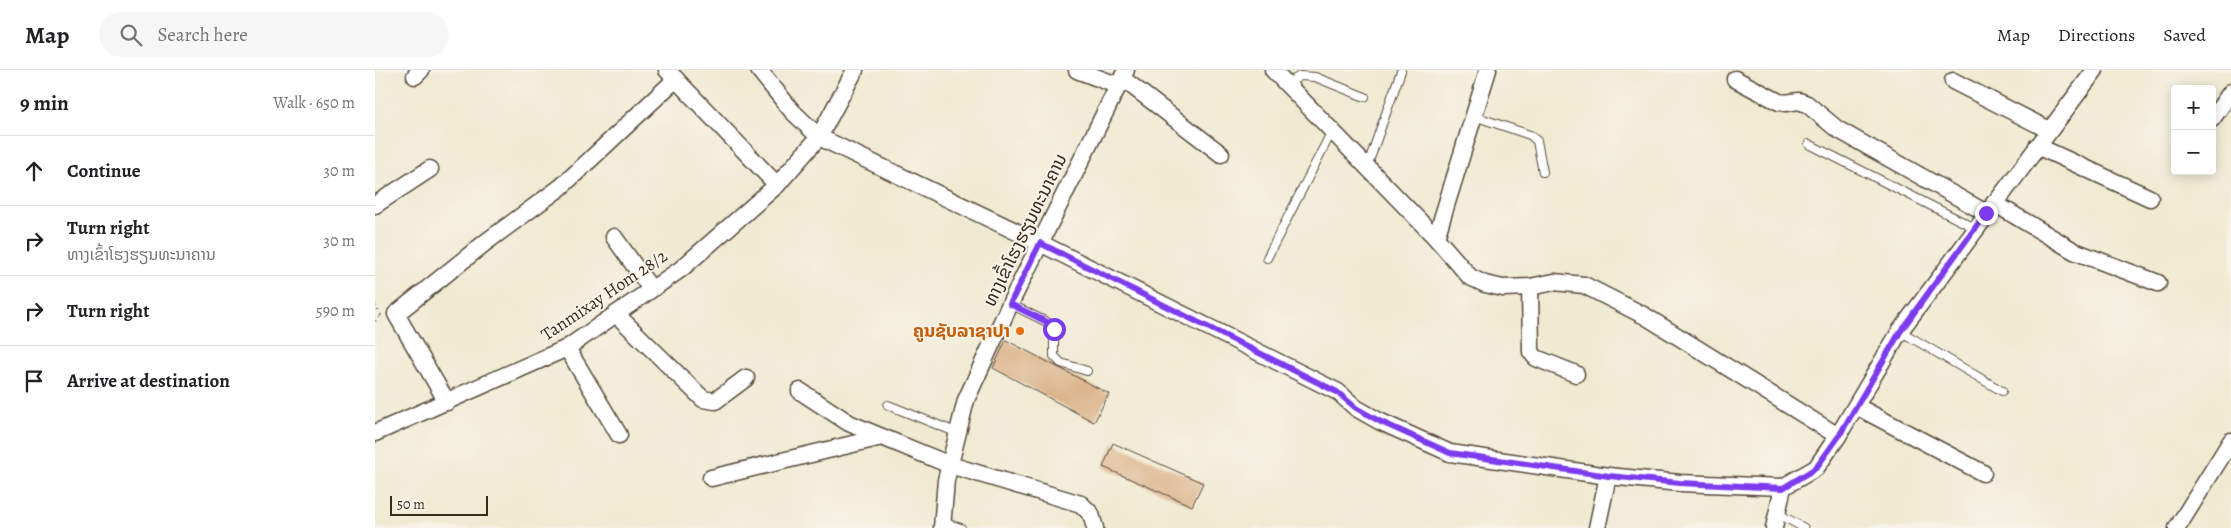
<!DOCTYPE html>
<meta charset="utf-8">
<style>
:root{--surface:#fff;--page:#f6f6f6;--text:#202124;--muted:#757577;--line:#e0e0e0}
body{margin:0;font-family:Alegreya,"Noto Sans Lao",serif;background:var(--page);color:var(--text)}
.controls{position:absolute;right:15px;top:15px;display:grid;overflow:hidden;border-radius:5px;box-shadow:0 2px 12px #0003}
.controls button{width:45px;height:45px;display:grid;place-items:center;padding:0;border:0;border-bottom:1px solid var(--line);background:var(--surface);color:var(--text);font:25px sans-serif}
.scale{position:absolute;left:15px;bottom:12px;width:98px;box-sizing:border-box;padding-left:5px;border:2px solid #3b2a1e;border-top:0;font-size:14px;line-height:18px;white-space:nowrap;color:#3b2a1e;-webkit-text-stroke:4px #f7f3e8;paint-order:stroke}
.stop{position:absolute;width:15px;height:15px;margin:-11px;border:4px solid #7c3aed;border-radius:50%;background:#fff}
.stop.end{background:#7c3aed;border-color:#fff;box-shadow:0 1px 5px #0008}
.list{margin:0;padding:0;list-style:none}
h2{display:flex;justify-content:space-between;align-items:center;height:65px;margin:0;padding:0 20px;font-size:21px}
h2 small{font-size:16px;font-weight:400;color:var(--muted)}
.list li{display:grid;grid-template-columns:32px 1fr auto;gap:15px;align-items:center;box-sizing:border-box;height:70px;padding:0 20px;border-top:1px solid var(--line)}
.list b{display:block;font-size:19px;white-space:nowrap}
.list p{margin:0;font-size:16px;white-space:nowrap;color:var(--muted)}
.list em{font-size:16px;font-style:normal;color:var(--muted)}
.icon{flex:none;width:28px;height:28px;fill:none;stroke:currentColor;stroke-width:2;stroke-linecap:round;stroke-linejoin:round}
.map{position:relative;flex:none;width:1856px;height:458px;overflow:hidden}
header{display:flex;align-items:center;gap:30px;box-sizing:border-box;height:70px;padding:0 25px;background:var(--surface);border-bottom:1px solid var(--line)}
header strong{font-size:24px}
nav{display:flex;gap:28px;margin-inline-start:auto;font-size:18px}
.search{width:350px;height:45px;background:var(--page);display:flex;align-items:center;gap:12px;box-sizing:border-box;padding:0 18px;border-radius:28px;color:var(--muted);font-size:19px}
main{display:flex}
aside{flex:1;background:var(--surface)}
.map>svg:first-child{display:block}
.building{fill:#dbb48a}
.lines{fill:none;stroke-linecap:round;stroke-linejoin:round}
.service-casing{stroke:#564739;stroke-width:10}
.minor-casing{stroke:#564739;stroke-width:19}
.path{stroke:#564739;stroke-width:2.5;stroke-dasharray:1 4;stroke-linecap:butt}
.service{stroke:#fff;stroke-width:8}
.minor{stroke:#fff;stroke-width:16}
.route{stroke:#7c3aed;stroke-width:6}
.food-dot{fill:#e8710a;stroke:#f7f3e8;stroke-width:2}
.labels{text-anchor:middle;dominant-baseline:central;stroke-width:4;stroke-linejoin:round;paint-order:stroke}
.street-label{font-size:18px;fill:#3b2a1e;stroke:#f7f3e8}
.food-label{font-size:18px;font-weight:bold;fill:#c56008;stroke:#f7f3e8;text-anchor:end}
</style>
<header>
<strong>Map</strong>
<div class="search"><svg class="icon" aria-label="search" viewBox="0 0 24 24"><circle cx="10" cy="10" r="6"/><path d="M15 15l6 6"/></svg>Search here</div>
<nav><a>Map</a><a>Directions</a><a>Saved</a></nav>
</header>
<main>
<aside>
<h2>9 min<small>Walk · 650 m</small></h2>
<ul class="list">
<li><svg class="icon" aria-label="ahead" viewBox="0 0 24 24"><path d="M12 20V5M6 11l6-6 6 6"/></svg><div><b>Continue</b></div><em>30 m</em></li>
<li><svg class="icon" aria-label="right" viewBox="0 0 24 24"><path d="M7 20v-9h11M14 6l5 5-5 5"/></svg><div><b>Turn right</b><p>ທາງເຂົ້າໂຮງຮຽນທະນາຄານ</p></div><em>30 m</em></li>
<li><svg class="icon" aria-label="right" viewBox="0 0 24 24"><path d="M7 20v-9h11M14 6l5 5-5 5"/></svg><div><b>Turn right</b></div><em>590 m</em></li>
<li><svg class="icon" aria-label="arrive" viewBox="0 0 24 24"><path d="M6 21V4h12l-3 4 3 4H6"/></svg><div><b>Arrive at destination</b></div></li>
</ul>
</aside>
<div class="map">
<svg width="1856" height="458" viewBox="0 0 1856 458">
<rect width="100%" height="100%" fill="#f7f3e8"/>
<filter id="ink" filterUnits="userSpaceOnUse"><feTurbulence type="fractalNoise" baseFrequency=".02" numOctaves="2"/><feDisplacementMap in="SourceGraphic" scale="10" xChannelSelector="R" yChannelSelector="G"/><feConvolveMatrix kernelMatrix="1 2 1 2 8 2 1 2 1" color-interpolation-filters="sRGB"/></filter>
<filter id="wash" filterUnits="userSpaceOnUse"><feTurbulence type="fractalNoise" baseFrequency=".0096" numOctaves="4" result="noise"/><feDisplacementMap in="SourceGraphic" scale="20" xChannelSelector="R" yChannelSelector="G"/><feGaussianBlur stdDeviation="1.12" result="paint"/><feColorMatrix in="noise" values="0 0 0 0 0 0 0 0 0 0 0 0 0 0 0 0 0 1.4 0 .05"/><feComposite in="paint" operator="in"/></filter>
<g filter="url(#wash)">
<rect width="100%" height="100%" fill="#f0ead2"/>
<g id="blocks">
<g class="building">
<polygon points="631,270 734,324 719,352 618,298"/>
<polygon points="738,373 828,413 817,436 728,397"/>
</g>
</g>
</g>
<g filter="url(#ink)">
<use href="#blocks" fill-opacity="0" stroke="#564739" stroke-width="1"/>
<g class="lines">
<g class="service-casing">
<g id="service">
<polyline points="912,14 925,6 940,7 990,27"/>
<polyline points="1099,46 1155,65 1162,71 1168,102"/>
<polyline points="1434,74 1600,158"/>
<polyline points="992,97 1026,1"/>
<polyline points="892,188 957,61"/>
<polyline points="635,234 672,252 679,259 679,286 686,293 712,301"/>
<polyline points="1525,261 1627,321"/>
<polyline points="513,335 583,363"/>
<polyline points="1402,443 1429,458"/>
<polyline points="567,452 586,458"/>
</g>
</g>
<g class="minor-casing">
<g id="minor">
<polyline points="292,0 402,115"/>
<polyline points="384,0 417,41 444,67 665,173 963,322 981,338 1004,351 1075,383 1233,406 1305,413 1408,417"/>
<polyline points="702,0 744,16"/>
<polyline points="898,0 1061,168 1095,207 1110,214 1128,218 1155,217 1179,212 1209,215 1270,246 1463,366"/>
<polyline points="40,6 46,0"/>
<polyline points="748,9 846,84"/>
<polyline points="1360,9 1404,32 1410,33 1424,31 1432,34 1462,59 1611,143"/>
<polyline points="1578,11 1674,60"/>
<polyline points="1837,49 1856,22"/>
<polyline points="1662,76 1775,128"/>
<polyline points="1619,133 1699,181 1783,213"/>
<polyline points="0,135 55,99"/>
<polyline points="239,167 276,219"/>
<polyline points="1061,168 1113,0"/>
<polyline points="1155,217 1156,282 1161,288 1201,304"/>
<polyline points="241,244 328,329 340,331 371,308"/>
<polyline points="192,278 244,365"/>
<polyline points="425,321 474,353 507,367 575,395 706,434 716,444 720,458"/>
<polyline points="72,332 21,244 111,172 186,117 301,9"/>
<polyline points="1481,336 1608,403"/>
<polyline points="0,363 192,278 306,199 402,115 444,67 480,0"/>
<polyline points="336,408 507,367"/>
<polyline points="567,458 571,410 591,330 635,234 751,0"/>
<polyline points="1222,458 1233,406"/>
<polyline points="1399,458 1408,417 1441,398 1463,366 1525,261 1720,0"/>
<polyline points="1802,458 1856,371"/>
</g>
</g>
<g class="path">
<polyline points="0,236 6,245 8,245"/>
<polyline points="0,251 6,245"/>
</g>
<use href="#service" class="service"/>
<use href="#minor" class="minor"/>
</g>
</g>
<g class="lines" filter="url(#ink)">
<polyline class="route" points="679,259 672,252 635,234 665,173 962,322 981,338 1004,351 1075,383 1234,406 1305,413 1408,418 1441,398 1464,366 1525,262 1611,143"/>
</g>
<circle class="food-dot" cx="645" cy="261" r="5"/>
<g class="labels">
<g class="street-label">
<text transform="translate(650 160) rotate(-64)">ທາງເຂົ້າໂຮງຮຽນທະນາຄານ</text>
<text transform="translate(229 225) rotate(-34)">Tanmixay Hom 28/2</text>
</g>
<g class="food-label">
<text x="635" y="261">ຄູນຊັບລາຊາປາ</text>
</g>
</g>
</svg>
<div class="controls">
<button>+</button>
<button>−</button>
</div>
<div class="scale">50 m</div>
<div class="stop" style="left:679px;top:259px"></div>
<div class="stop end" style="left:1611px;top:143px"></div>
</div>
</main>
